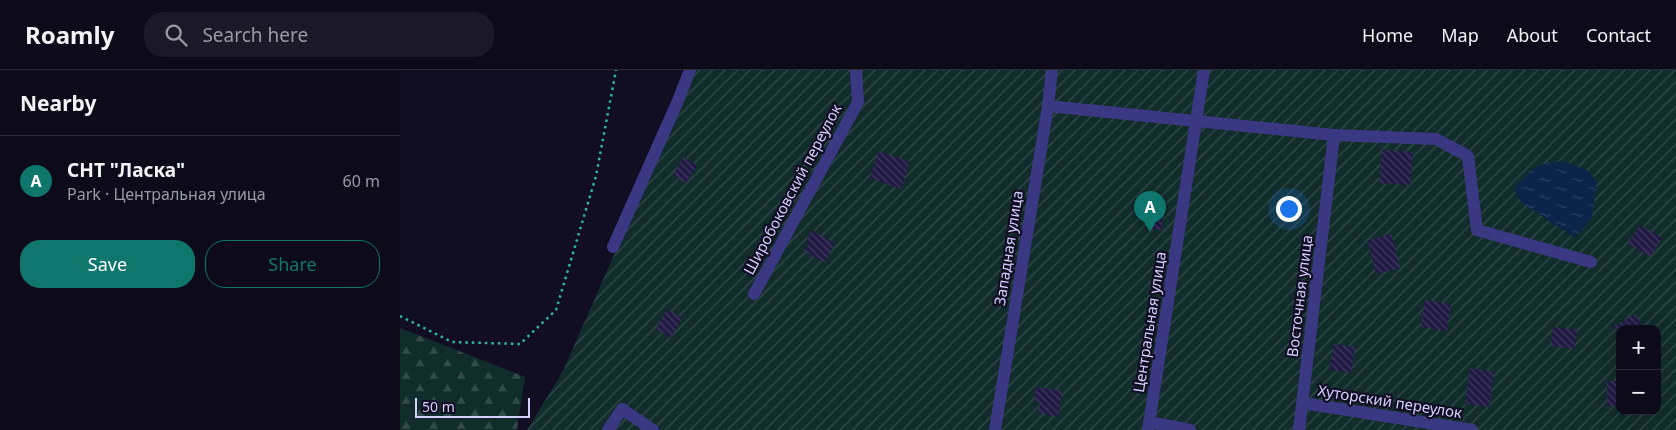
<!DOCTYPE html>
<meta charset="utf-8">
<style>
:root{--surface:#0d0a1a;--page:#1b1827;--text:#f1f3f6;--muted:#9a9aa2;--line:#2d2b39;--accent:#0f766e}
body{margin:0;font-family:"Noto Sans",sans-serif;background:var(--page);color:var(--text)}
.controls{position:absolute;right:15px;bottom:15px;display:grid;overflow:hidden;border-radius:10px;box-shadow:0 5px 20px #0002}
.controls button{width:45px;height:45px;display:grid;place-items:center;padding:0;border:0;border-bottom:1px solid var(--line);background:var(--surface);color:var(--text);font:25px sans-serif}
.scale{position:absolute;left:15px;bottom:12px;width:115px;box-sizing:border-box;padding-left:5px;border:2px solid #d4cfff;border-top:0;font-size:14px;line-height:18px;white-space:nowrap;color:#d4cfff;-webkit-text-stroke:4px #110e23;paint-order:stroke}
.you{position:absolute;left:888px;top:138px;width:18px;height:18px;margin:-12px;border:4px solid #fff;border-radius:50%;background:#1a73e8;box-shadow:0 0 0 8px #1a73e833}
.badge{display:grid;place-items:center;width:32px;height:32px;border-radius:50%;background:var(--accent);color:#fff;font-size:16px;font-weight:700}
.pin{position:absolute;translate:-50% -41px;filter:drop-shadow(0 1px 2px #0008)}
.pin::after{content:'';position:absolute;top:26px;width:18px;height:15px;background:inherit;clip-path:polygon(0 0,100% 0,50% 100%)}
.list{margin:0;padding:0;list-style:none}
h2{display:flex;justify-content:space-between;align-items:center;height:65px;margin:0;padding:0 20px;font-size:21px}
h2 small{font-size:16px;font-weight:400;color:var(--muted)}
.list li{display:grid;grid-template-columns:32px 1fr auto;gap:15px;align-items:center;box-sizing:border-box;height:90px;padding:0 20px;border-top:1px solid var(--line)}
.list b{display:block;font-size:19px;white-space:nowrap}
.list p{margin:0;font-size:16px;white-space:nowrap;color:var(--muted)}
.list em{font-size:16px;font-style:normal;color:var(--muted)}
.actions{display:flex;gap:10px;padding:15px 20px}
.actions a{flex:1;padding:11px 0;border:1px solid var(--accent);border-radius:20px;text-align:center;font-size:18px;color:var(--accent)}
.actions .main{background:var(--accent);color:#fff}
.icon{flex:none;width:28px;height:28px;fill:none;stroke:currentColor;stroke-width:2;stroke-linecap:round;stroke-linejoin:round}
.map{position:relative;flex:none;width:1276px;height:360px;overflow:hidden}
header{display:flex;align-items:center;gap:30px;box-sizing:border-box;height:70px;padding:0 25px;background:var(--surface);border-bottom:1px solid var(--line)}
header strong{font-size:24px}
nav{display:flex;gap:28px;margin-inline-start:auto;font-size:18px}
.search{width:350px;height:45px;background:var(--page);display:flex;align-items:center;gap:12px;box-sizing:border-box;padding:0 18px;border-radius:20px;color:var(--muted);font-size:19px}
main{display:flex}
aside{flex:1;background:var(--surface)}
.map>svg:first-child{display:block}
.forest{fill:url(#forest-firs)}
.garden{fill:url(#garden-furrows);fill-rule:evenodd}
.water{fill:url(#water-ripples)}
.building{fill:url(#building-back-hatch)}
.lines{fill:none;stroke-linecap:round;stroke-linejoin:round}
.path{stroke:#2eb5ab;stroke-width:2.5;stroke-dasharray:2.5 4;stroke-linecap:butt}
.minor{stroke:#3a3882;stroke-width:12}
.labels{text-anchor:middle;dominant-baseline:central;stroke-width:4.5;stroke-linejoin:round;paint-order:stroke}
.street-label{font-size:15px;fill:#d4cfff;stroke:#110e23}
</style>
<header>
<strong>Roamly</strong>
<div class="search"><svg class="icon" aria-label="search" viewBox="0 0 24 24"><circle cx="10" cy="10" r="6"/><path d="M15 15l6 6"/></svg>Search here</div>
<nav><a>Home</a><a>Map</a><a>About</a><a>Contact</a></nav>
</header>
<main>
<aside>
<h2>Nearby<small></small></h2>
<ul class="list">
<li><span class="badge">A</span><div><b>СНТ &quot;Ласка&quot;</b><p>Park · Центральная улица</p></div><em>60 m</em></li>
</ul>
<div class="actions"><a class="main">Save</a><a>Share</a></div>
</aside>
<div class="map">
<svg width="1276" height="360" viewBox="0 0 1276 360">
<defs>
<pattern id="forest-firs" width="22" height="20" patternUnits="userSpaceOnUse" patternTransform="scale(1.25)"><rect width="22" height="20" fill="#112d2b"/><path d="M5 1l3.5 6h-7zM16 11l3.5 6h-7z" fill="#334a4b"/></pattern>
<pattern id="garden-furrows" width="10" height="10" patternUnits="userSpaceOnUse" patternTransform="scale(1.25)"><rect width="10" height="10" fill="#112d2b"/><path d="M-1 1l2-2M0 10L10 0M9 11l2-2" fill="none" stroke="#334a4b"/></pattern>
<pattern id="water-ripples" width="26" height="14" patternUnits="userSpaceOnUse" patternTransform="scale(1.25)"><rect width="26" height="14" fill="#0c2448"/><path d="M2 4q2-2 4 0t4 0M15 11q2-2 4 0t4 0" fill="none" stroke="#2e4363"/></pattern>
<pattern id="building-back-hatch" width="6" height="6" patternUnits="userSpaceOnUse" patternTransform="scale(1.25)"><rect width="6" height="6" fill="#211a44"/><path d="M-1 5l2 2M0 0l6 6M5-1l2 2" fill="none" stroke="#403a60"/></pattern>
</defs>
<rect width="100%" height="100%" fill="#110e23"/>
<polygon class="forest" points="0,258 125,307 117,359 115,360 0,360"/>
<path class="garden" d="M295 0H1276V360H127L163 301ZM1220 259H1257V341H1220Z"/>
<path class="water" d="M1164 91 1189 101 1197 112 1192 148 1175 168 1122 133 1114 119C1132 97 1135 93 1164 91Z"/>
<g class="building">
<polygon points="982,80 1013,82 1010,115 979,113"/>
<polygon points="479,81 510,92 501,119 469,108"/>
<polygon points="283,87 297,95 286,113 273,105"/>
<polygon points="750,144 763,146 762,160 748,159"/>
<polygon points="1240,155 1262,168 1250,187 1228,173"/>
<polygon points="412,160 435,174 424,193 404,181 409,173 406,171"/>
<polygon points="991,164 1000,198 976,204 968,170"/>
<polygon points="1025,230 1051,234 1047,261 1021,257"/>
<polygon points="267,239 282,248 271,268 256,259"/>
<polygon points="1235,244 1244,259 1210,259"/>
<polygon points="1153,257 1177,260 1175,279 1151,276"/>
<polygon points="934,274 955,277 951,303 929,299"/>
<polygon points="1070,298 1094,302 1089,337 1065,334"/>
<rect x="1207" y="311" width="13" height="25"/>
<polygon points="636,317 662,321 658,347 638,343 640,333 634,332"/>
</g>
<g class="lines">
<polyline class="path" points="0,246 52,272 120,274 156,240 196,106 216,0"/>
<g class="minor">
<polyline points="648,36 934,65 1036,69 1068,86 1077,160 1191,192"/>
<polyline points="213,177 277,33 290,0"/>
<polyline points="354,224 458,32 456,0"/>
<polyline points="903,333 1072,360"/>
<polyline points="749,352 790,360"/>
<polyline points="208,360 222,339 253,360"/>
<polyline points="595,360 648,36 652,0"/>
<polyline points="748,360 804,0"/>
<polyline points="899,360 934,65"/>
</g>
</g>
<g class="labels">
<g class="street-label">
<text transform="translate(392 119) rotate(-62)">Широбоковский переулок</text>
<text transform="translate(608 178) rotate(-81)">Западная улица</text>
<text transform="translate(899 226) rotate(-83)">Восточная улица</text>
<text transform="translate(749 252) rotate(-81)">Центральная улица</text>
<text transform="translate(990 331) rotate(9)">Хуторский переулок</text>
</g>
</g>
</svg>
<div class="controls">
<button>+</button>
<button>−</button>
</div>
<div class="scale">50 m</div>
<div class="you"></div>
<div class="pin badge" style="left:750px;top:162px">A</div>
</div>
</main>
